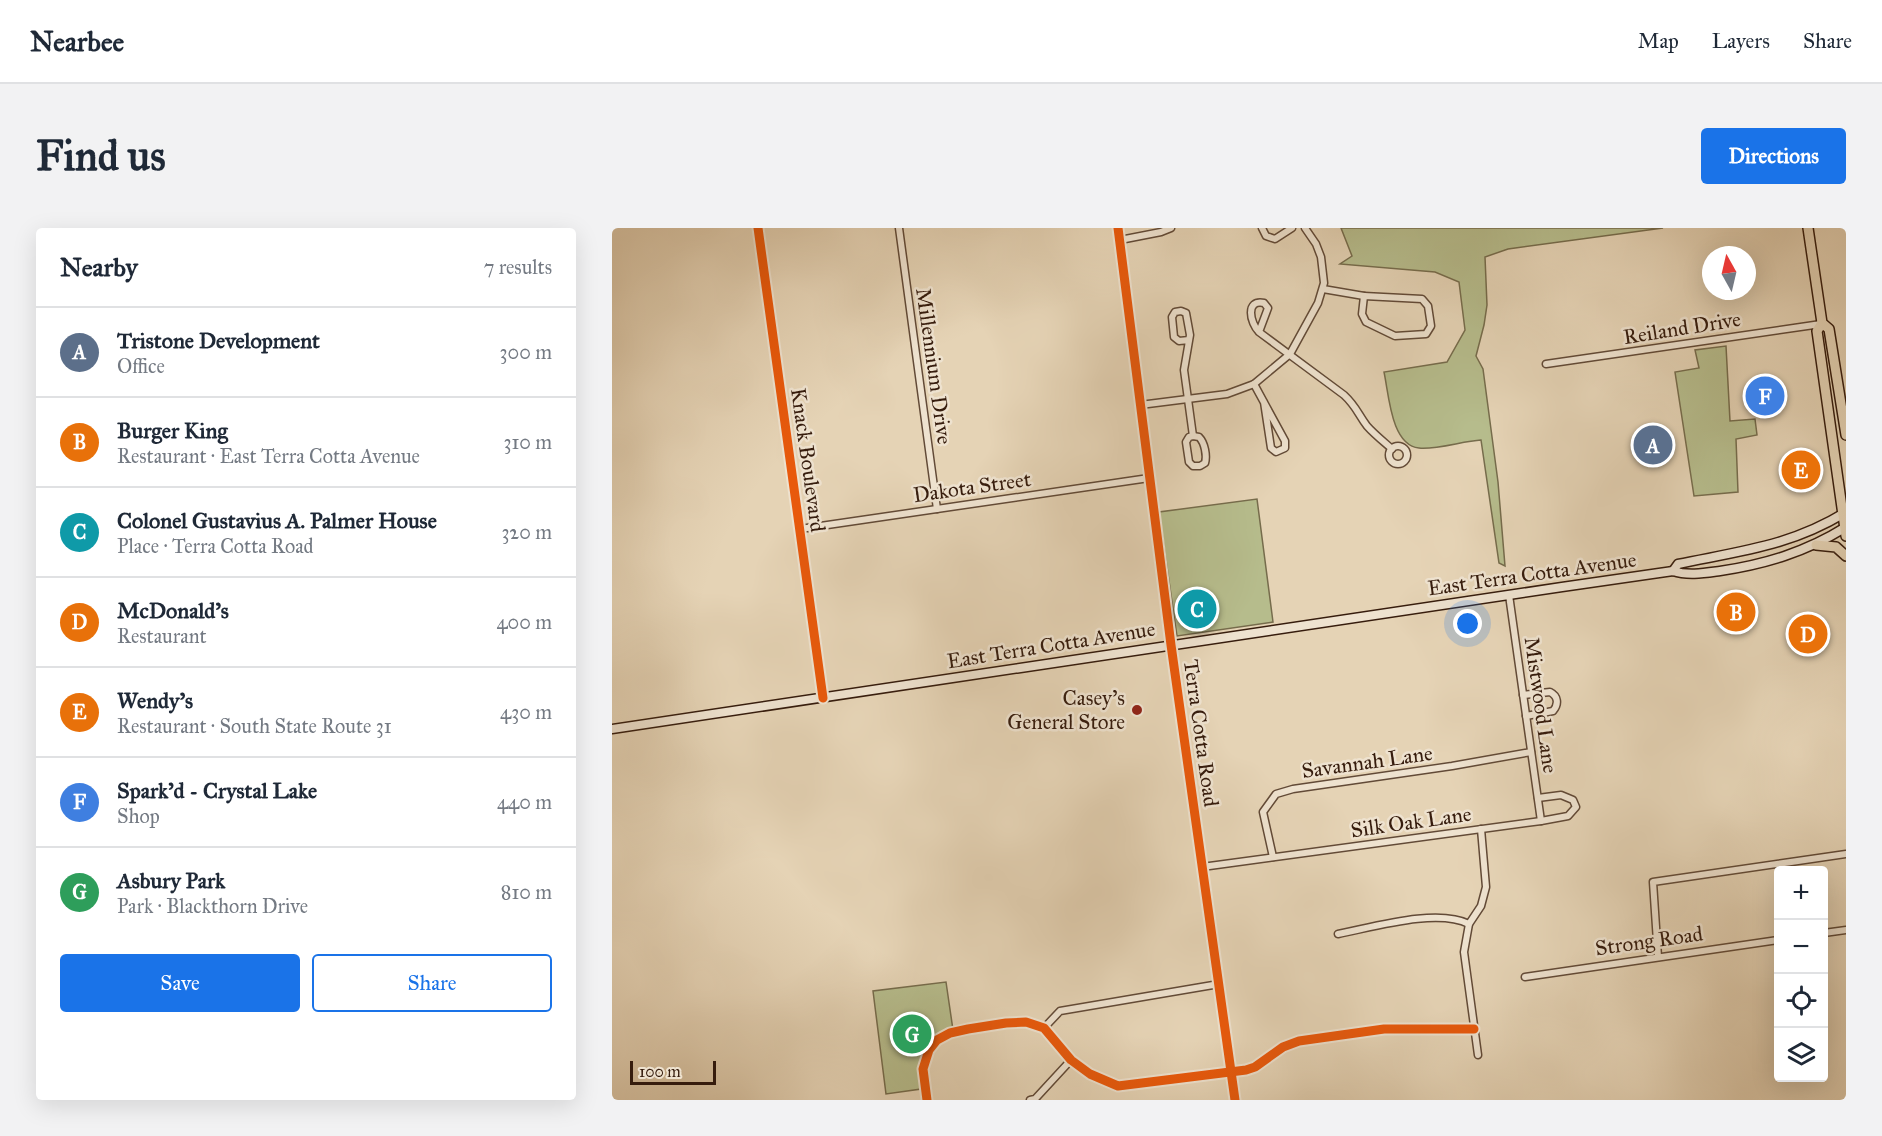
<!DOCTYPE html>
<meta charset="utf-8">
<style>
:root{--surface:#fff;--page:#f2f2f3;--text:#1f2937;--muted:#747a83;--line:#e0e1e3;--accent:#1a73e8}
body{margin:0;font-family:"IM FELL Great Primer",serif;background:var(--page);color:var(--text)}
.controls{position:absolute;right:18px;bottom:18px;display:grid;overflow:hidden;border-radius:6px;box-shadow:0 6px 24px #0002}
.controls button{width:54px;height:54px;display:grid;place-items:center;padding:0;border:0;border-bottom:2px solid var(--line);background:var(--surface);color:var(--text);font:30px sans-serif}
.compass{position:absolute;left:1090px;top:18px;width:54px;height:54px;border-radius:50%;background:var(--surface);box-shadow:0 6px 24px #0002;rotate:352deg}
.scale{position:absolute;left:18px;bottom:15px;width:86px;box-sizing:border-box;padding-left:6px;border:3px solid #361c0d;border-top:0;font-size:16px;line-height:21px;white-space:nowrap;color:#361c0d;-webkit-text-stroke:4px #eee2cf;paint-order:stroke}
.you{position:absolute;left:856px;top:396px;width:21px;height:21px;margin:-15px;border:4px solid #fff;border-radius:50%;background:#1a73e8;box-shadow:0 0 0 9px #1a73e833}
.badge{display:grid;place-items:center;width:39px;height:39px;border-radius:50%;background:var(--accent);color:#fff;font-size:20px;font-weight:700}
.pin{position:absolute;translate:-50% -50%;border:3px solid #fff;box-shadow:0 2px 6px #0006}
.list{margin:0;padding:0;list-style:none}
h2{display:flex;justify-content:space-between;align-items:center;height:78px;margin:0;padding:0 24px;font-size:26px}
h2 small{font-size:20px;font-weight:400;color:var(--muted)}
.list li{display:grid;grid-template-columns:39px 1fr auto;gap:18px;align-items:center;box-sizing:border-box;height:90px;padding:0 24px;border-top:2px solid var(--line)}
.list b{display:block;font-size:22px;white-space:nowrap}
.list p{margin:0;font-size:20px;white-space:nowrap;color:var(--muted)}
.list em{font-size:20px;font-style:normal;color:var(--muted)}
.actions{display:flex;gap:12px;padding:18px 24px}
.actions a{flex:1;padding:14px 0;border:2px solid var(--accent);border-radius:6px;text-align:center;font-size:21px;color:var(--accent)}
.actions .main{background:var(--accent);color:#fff}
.icon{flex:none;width:33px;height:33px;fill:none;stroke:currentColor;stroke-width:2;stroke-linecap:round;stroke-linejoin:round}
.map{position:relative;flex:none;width:1234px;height:872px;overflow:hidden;border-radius:6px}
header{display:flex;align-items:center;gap:36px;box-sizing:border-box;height:84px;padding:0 30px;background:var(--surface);border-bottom:2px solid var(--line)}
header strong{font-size:28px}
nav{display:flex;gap:33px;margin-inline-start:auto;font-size:21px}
.intro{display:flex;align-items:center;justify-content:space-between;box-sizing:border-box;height:144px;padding:0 36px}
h1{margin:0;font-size:42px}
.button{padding:15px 27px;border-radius:6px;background:var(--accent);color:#fff;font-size:21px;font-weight:700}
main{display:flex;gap:36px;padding:0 36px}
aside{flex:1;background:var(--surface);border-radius:6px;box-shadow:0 6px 24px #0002}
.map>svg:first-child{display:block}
.green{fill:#b6bc8c;stroke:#766c4c;stroke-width:1.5}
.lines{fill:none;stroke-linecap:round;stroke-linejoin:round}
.minor-casing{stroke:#624a37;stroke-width:9}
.tertiary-casing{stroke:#624a37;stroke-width:10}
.secondary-casing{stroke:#361c0d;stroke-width:11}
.primary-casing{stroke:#361c0d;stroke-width:12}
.minor{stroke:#eee2cf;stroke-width:6}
.tertiary{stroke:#eee2cf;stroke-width:8}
.secondary{stroke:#eee2cf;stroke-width:8}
.primary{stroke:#e5d3b5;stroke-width:9}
.cycleway-casing{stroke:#eee2cf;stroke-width:13}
.cycleway{stroke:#e8590c;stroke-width:9}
.poi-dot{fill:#8f2418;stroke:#eee2cf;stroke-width:2}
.labels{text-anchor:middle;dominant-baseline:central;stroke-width:5;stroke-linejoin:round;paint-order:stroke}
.street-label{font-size:21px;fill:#361c0d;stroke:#eee2cf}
.poi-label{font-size:21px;fill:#361c0d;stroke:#eee2cf;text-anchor:end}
</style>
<header>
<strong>Nearbee</strong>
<nav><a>Map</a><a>Layers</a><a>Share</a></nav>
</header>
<div class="intro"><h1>Find us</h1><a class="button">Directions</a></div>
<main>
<aside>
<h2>Nearby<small>7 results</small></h2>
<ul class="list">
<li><span class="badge" style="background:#5c6f8a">A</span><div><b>Tristone Development</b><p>Office</p></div><em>300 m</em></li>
<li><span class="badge" style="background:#e8710a">B</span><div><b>Burger King</b><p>Restaurant · East Terra Cotta Avenue</p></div><em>310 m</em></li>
<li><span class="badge" style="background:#0f9aa8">C</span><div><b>Colonel Gustavius A. Palmer House</b><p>Place · Terra Cotta Road</p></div><em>320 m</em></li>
<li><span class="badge" style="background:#e8710a">D</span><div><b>McDonald's</b><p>Restaurant</p></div><em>400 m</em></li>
<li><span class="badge" style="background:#e8710a">E</span><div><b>Wendy's</b><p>Restaurant · South State Route 31</p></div><em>430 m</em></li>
<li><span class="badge" style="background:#3f7fe0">F</span><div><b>Spark'd - Crystal Lake</b><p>Shop</p></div><em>440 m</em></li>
<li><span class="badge" style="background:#2e9e5b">G</span><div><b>Asbury Park</b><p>Park · Blackthorn Drive</p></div><em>810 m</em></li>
</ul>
<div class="actions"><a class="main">Save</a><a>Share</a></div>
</aside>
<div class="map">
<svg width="1234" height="872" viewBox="0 0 1234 872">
<rect width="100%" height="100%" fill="#e5d3b5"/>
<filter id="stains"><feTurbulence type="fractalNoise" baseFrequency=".00333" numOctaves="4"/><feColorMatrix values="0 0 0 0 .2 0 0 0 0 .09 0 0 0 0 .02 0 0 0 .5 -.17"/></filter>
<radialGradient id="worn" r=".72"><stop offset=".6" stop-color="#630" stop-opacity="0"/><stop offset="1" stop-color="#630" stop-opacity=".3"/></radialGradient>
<g class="green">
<path d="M729 0H1051L896 21 873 29 875 77 872 97 864 128 871 141 886 254 893 338 887 335 869 212C851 213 824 222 807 220 779 217 777 167 772 144L835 134 853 102 847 54 823 44 728 36 740 28Z"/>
<polygon points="1114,118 1118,193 1143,191 1145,207 1124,211 1126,264 1082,268 1063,144 1087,140 1083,122"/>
<polygon points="645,271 661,394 565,408 547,284"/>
<path d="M334 754 341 802C316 821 305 826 309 861L274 866 261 763Z"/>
</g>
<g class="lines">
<g class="minor-casing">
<g id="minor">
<polyline points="146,0 211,470"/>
<polyline points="287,0 325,281"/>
<polyline points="650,0 654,8 663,11 680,0"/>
<polyline points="508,12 549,4 559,0"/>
<polyline points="711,61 752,68"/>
<polygon points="752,68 810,71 816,78 819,98 814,106 783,108 754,94 750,86"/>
<path d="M647 104 656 80 652 75C633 71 638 95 647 104L732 167C744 178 746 186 755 198 762 206 772 214 780 221"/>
<polyline points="577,112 567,113 562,109 560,89 563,84 569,83 574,85 578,107 572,142 581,208"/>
<polyline points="934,136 1209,96"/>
<polyline points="642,156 673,213 673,220 664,224 659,220 652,174"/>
<polyline points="528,177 615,166 642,156 678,126 706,75 712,55 709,29 704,16 693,0"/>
<path d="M581 208 587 209C593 215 595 228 593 235L588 238H581L577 234 574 214 577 209Z"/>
<circle cx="786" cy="227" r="9"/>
<polyline points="188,301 537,250"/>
<polyline points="897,367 929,593"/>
<path d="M911 467 938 464C946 468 947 476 941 483L914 488"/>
<polyline points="661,629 651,584 664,566 681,561 840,538 919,524"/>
<polyline points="590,639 929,593 956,588 964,579 961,572 949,567 926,570"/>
<polyline points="1212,705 1234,702"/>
<path d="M726 706C762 699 825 680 857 696"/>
<polyline points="1046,729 1041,654 1234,626"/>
<polyline points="913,749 1166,712"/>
<polyline points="432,800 448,783 607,756"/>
<polyline points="866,827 852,724 857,696 869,678 874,659 869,601"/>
<polyline points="315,872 311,841 317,822 325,812 338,805 356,801 394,795 414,794 432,800 459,832 478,846 506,858 634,842 643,839 671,819 687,813 772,801 862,801"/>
<polyline points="418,872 423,871 459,832"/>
</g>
</g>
<g class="tertiary-casing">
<polyline id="tertiary" points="506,0 559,417 623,872"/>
</g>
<g class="secondary-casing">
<g id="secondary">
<path d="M1061 343 1066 336C1128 323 1179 318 1234 284"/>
<path d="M0 501 950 359 1061 343C1076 348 1093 345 1108 343 1154 336 1194 324 1234 299"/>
</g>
</g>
<g class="primary-casing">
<g id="primary">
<polyline points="1196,0 1210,95 1217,101 1234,207"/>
<polyline points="1210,95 1205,103 1234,308"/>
<polyline points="1204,317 1224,319 1234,328"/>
</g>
</g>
<use href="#minor" class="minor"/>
<use href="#tertiary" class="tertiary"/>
<use href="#secondary" class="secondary"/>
<use href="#primary" class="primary"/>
<g class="cycleway-casing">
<g id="cycleway">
<polyline points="146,0 211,470"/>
<polyline points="506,0 559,417 623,872"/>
<polyline points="315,872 311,841 317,822 325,812 338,805 356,801 394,795 414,794 432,800 459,832 478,846 506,858 634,842 643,839 671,819 687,813 772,801 862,801"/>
</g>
</g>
<use href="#cycleway" class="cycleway"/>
</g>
<circle class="poi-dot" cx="525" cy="482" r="6"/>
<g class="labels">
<g class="street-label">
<text transform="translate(1070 100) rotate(-9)">Reiland Drive</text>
<text transform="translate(322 138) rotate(82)">Millennium Drive</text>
<text transform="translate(196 232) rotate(82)">Knack Boulevard</text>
<text transform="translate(360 259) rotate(-8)">Dakota Street</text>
<text transform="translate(920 346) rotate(-8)">East Terra Cotta Avenue</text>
<text transform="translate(439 417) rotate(-9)">East Terra Cotta Avenue</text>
<text transform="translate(929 477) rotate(82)">Mistwood Lane</text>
<text transform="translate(589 505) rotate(82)">Terra Cotta Road</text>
<text transform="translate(755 534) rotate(-8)">Savannah Lane</text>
<text transform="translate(799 594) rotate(-8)">Silk Oak Lane</text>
<text transform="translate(1037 713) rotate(-8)">Strong Road</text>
</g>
<g class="poi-label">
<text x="513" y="470">Casey's<tspan x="513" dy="24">General Store</tspan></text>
</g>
</g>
<rect width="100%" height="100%" filter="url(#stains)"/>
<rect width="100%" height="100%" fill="url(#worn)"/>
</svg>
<div class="controls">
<button>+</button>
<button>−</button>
<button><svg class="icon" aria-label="locate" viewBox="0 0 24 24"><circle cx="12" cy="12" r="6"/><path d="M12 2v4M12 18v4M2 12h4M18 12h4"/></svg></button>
<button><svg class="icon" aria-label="layers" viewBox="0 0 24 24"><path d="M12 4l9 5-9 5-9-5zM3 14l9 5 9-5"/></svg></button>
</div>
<svg class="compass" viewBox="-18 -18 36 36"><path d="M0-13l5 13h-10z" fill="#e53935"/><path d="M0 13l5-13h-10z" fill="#747a83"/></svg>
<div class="scale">100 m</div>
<div class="you"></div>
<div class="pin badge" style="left:1041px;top:217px;background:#5c6f8a">A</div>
<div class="pin badge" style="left:1124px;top:384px;background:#e8710a">B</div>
<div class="pin badge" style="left:585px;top:381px;background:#0f9aa8">C</div>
<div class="pin badge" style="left:1196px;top:406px;background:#e8710a">D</div>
<div class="pin badge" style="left:1189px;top:242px;background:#e8710a">E</div>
<div class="pin badge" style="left:1153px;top:168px;background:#3f7fe0">F</div>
<div class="pin badge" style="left:300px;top:806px;background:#2e9e5b">G</div>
</div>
</main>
